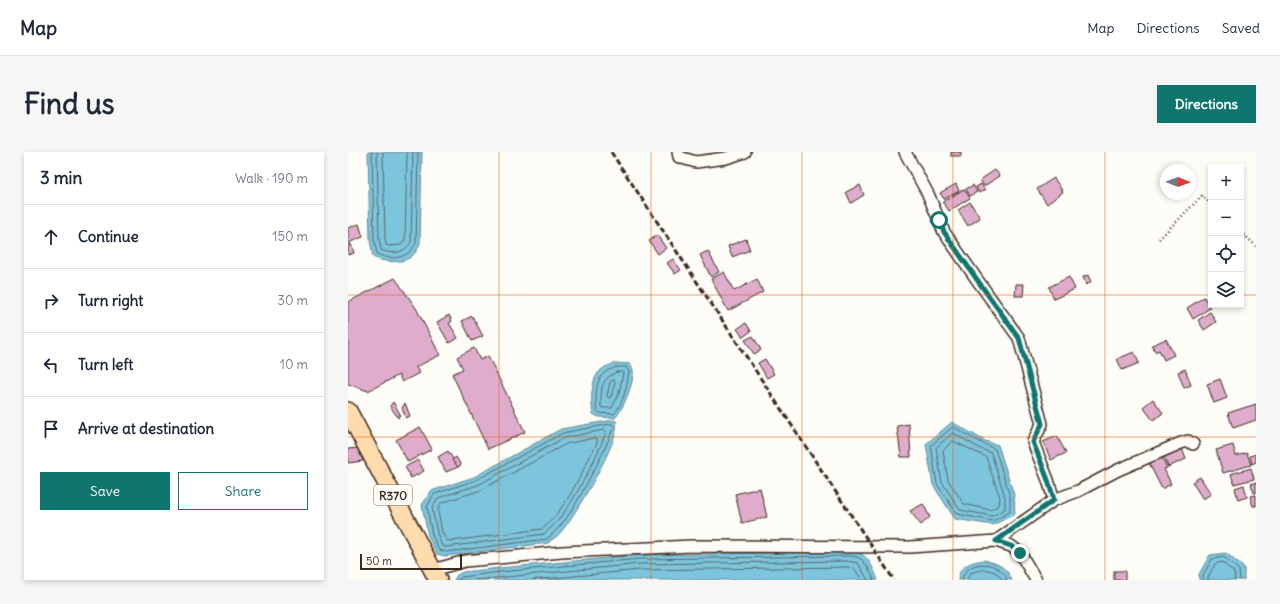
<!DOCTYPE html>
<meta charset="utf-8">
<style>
:root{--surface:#fff;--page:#f6f6f7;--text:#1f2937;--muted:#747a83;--line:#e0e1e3;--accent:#0f766e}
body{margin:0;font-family:Delius,sans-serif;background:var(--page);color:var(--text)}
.controls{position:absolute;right:12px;top:12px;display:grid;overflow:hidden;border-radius:0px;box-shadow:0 2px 6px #0003}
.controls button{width:36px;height:36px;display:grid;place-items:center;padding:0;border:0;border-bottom:1px solid var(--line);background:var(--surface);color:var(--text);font:20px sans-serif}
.compass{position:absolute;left:812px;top:12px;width:36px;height:36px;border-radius:50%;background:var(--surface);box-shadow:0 2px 6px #0003;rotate:91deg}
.scale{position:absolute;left:12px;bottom:10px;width:102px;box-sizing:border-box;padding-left:4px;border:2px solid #3b2a1e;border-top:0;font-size:11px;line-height:14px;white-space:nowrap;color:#3b2a1e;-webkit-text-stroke:3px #fdfcf7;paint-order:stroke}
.stop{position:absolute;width:12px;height:12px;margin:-9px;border:3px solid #0f766e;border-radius:50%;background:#fff}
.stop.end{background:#0f766e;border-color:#fff;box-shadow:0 1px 4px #0008}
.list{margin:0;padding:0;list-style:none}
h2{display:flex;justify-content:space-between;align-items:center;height:52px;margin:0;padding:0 16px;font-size:17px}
h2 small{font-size:13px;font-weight:400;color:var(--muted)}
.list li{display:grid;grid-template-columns:26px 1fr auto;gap:12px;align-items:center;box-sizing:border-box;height:64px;padding:0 16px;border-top:1px solid var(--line)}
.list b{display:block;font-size:15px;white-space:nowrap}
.list em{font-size:13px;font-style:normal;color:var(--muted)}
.actions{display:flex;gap:8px;padding:12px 16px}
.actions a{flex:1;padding:9px 0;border:1px solid var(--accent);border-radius:0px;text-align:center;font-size:14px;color:var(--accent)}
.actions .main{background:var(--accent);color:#fff}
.icon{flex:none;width:22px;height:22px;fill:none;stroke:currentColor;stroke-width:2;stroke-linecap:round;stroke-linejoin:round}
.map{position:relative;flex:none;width:908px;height:428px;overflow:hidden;border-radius:0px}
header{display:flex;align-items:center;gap:24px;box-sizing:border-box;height:56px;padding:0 20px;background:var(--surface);border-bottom:1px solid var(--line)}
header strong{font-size:19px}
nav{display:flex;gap:22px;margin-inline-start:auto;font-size:14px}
.intro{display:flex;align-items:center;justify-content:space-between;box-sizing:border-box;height:96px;padding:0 24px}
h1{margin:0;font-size:28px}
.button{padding:10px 18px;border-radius:0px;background:var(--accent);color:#fff;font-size:14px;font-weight:700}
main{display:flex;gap:24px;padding:0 24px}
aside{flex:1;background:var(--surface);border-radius:0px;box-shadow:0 2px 6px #0003}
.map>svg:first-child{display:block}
.water{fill:#7dc5dd;stroke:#638791}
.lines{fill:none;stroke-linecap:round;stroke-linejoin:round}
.shore{stroke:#55686a;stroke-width:1}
.building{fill:#dfadcb;stroke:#3b2a1e}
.street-casing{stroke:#3b2a1e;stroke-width:14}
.primary-casing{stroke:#3b2a1e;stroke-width:20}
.path{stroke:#3b2a1e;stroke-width:2.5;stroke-dasharray:1 3;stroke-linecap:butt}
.street{stroke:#fdfcf7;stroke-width:11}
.primary{stroke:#fedbac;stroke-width:17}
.rail{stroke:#3b2a1e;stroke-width:3;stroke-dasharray:6 3;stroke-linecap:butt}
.route{stroke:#0f766e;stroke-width:5}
.grid{fill:none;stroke:#e8590c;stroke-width:1;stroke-opacity:0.55}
.labels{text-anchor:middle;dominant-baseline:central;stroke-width:4;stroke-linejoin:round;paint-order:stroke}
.shield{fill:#fdfcf7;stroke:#75695f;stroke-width:1}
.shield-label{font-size:12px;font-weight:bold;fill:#3b2a1e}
</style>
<header>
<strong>Map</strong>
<nav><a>Map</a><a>Directions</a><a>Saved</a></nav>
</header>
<div class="intro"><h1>Find us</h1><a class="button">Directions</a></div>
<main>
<aside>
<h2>3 min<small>Walk · 190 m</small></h2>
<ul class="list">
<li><svg class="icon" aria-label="ahead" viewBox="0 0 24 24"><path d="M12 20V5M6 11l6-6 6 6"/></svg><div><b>Continue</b></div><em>150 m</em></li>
<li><svg class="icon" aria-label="right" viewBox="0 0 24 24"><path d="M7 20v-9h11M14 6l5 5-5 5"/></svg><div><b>Turn right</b></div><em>30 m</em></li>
<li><svg class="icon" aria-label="left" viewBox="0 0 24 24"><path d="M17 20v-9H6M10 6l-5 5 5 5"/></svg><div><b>Turn left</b></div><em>10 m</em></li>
<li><svg class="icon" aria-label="arrive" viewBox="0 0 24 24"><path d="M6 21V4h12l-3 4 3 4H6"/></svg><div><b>Arrive at destination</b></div></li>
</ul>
<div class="actions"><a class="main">Save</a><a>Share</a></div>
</aside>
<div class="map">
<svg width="908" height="428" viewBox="0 0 908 428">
<rect width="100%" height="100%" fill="#fdfcf7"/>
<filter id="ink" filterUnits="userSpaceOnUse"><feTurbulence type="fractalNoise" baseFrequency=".025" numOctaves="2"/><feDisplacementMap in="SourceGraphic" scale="8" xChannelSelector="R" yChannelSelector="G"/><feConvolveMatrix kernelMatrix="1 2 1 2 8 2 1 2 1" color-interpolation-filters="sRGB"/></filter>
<g filter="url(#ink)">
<g class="water">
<path d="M20 0H74L72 92C70 96 68 100 65 103 56 112 36 111 25 105L22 88Z"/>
<path d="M268 211 282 212C283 214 284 216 285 218 287 228 275 258 267 266L251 265 245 262C243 249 242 227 253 218 257 214 263 213 268 211Z"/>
<path d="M265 268 268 269C275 284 225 367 212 381 209 385 204 387 200 391L97 404 89 402 80 384 74 353 83 339 126 325 213 277Z"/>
<polygon points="604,270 637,289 650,293 666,343 667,362 645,373 607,367 585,333 578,292"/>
<path d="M499 400C504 400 511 400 515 403 522 408 527 420 530 428H106L109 423 115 420 152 416 291 403Z"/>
<polygon points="878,401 896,416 896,428 851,428 851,422 862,403"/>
<path d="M636 408C651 412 657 414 664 428H610C611 413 623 410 636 408Z"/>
</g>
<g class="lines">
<g class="shore">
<path d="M24 0 26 87 29 102C44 109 60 107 68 91L70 0"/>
<path d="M29 0 31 87 33 98C44 103 57 101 63 90L65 0"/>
<polyline points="35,0 37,86 38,93 41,94 53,93 57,88 59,0"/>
<path d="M268 215H278L281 219C279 233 276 251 266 262L252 261 249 259C247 248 247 228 256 221 260 218 264 217 268 215Z"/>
<path d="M269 220H274L275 221 271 241 264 256H254L253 254C253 238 252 227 269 220Z"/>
<polygon points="266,228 267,230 263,245 261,246 259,244 262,230"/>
<path d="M264 272 266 274C259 293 251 310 241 327 230 349 218 371 199 387L98 400 91 398 84 383 79 355 86 342 128 328 215 281Z"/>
<polygon points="605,275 636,292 647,297 662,344 662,360 645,369 609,362 589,332 583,294"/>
<path d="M257 278 258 280C253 295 246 308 239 322 227 344 216 366 196 382L98 395 94 394 89 381 84 356 90 346 130 333 216 286Z"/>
<polygon points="605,281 633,297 643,301 657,345 657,357 644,364 612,358 594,330 588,296"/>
<path d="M247 286 249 287V291C234 319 219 357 194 377L103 389 98 388 94 380 90 360V357L93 351 133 338 218 292Z"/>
<polygon points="605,289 638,305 652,346 651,353 642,358 616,352 600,328 595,299"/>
<path d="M110 428 114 425 152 420 292 407 499 404C502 404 506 404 509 405 517 407 523 421 526 428"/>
<polyline points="127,428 292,412 499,409 510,411 520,428"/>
<polyline points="184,428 292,418 499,415 506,416 514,428"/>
<path d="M614 428C618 409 642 408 654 420 657 422 658 425 659 428"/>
<path d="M619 428 622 421C633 417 648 415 654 428"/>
<polyline points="855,428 855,423 864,407 876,405 891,418 892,428"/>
<polyline points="860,428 860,425 867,412 874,410 886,420 887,428"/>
</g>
</g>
<g class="building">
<rect x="603" y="0" width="10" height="4"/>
<polygon points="647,18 652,24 636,34 632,28"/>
<polygon points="706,26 715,40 699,52 689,37"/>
<polygon points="608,32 611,39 596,47 592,41"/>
<polygon points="633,32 637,38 631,41 628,35"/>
<polygon points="512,33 516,43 503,51 498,40"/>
<polygon points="625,33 629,40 622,44 618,37"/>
<polygon points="616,37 622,46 601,59 595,50"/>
<polygon points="622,50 632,66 620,74 610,58"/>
<polygon points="11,72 15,85 0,91 0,76"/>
<polygon points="309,83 318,96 310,102 301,89"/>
<polygon points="398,87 402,98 384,105 380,94"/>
<polygon points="0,92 3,92 6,101 0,103"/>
<polygon points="360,99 371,120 363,125 352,103"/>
<polygon points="325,107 333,118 327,122 319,111"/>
<polygon points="376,120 386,139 409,127 415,140 380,159 363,127"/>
<polygon points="740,123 743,130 738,133 735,125"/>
<polygon points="721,125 727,137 706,147 701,135"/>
<polygon points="47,126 68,156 92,203 68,215 71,221 54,230 51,223 20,239 0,232 0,150"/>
<polygon points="668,132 676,132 675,144 667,144"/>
<polygon points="856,145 862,156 845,167 839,156"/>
<polygon points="862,160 868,170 856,178 850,168"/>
<polygon points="101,163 104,169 101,171 110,186 101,191 89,170"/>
<polygon points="124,164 135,184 124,189 114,169"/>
<polygon points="398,171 403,179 395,185 389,177"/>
<polygon points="405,184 413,198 406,202 397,188"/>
<polygon points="818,187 826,203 816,208 811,198 807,200 804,193"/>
<polygon points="126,196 132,208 140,204 177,280 140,297 104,222 115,217 109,205"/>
<polygon points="786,200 791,211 774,218 769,207"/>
<polygon points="417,207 426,222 419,226 410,211"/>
<polygon points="837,217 843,233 836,236 830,220"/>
<polygon points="872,227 879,246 866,251 859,232"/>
<polygon points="805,247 815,261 805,268 795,255"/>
<polygon points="45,250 52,262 50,266 42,254"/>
<polygon points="57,251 62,264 58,266 54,256"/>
<polygon points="908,252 908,268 885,276 880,261"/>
<polygon points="561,272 563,305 553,305 549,274"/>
<polygon points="72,275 84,297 60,310 48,288"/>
<polygon points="709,284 718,301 703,308 695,290"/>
<polygon points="885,293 888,304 899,301 903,313 875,321 868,298"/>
<polygon points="833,294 838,307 820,315 815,302"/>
<polygon points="10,296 15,309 0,311 0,297"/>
<polygon points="100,299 110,315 98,320 90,305"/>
<polygon points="908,302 908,310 904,312 902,304"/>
<polygon points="813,303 819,316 816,317 823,332 814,337 800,309"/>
<polygon points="108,305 113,313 110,315 104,308"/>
<polygon points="70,308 76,319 63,326 57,315"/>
<polygon points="903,316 906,327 886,332 883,322"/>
<polygon points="852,325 863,342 855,347 844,330"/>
<polygon points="908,330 908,341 906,341 903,332"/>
<polygon points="896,333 899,345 890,348 887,336"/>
<polygon points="412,336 419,365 394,371 387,342"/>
<polygon points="908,343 908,354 905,354 902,344"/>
<polygon points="575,352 582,365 573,373 562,359"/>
<rect x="766" y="419" width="11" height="9"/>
</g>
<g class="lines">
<g class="street-casing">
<g id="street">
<polyline points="330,0 331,5 348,10 378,6 397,0"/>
<polyline points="557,0 580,42 596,80 630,129 671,186 694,272 685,290 700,328 706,348"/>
<polyline points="648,389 706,348 730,339 770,318 833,291 840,289 845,292"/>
<polyline points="85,418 117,409 214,400 344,394 562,395 648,389 663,394 672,401 688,428"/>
</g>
</g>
<g class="primary-casing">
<polyline id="primary" points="0,259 90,428"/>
</g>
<g class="path">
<polyline points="893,80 908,94"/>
<polyline points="811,87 854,44 863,52"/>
</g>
<use href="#street" class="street"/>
<use href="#primary" class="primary"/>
<polyline class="rail" points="263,0 546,428"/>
</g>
</g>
<g class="lines" filter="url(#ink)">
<polyline class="route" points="591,68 596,80 630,129 671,186 694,272 685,290 700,328 706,348 648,389 663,394 672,401"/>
</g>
<path class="grid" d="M151 0V428M303 0V428M454 0V428M605 0V428M757 0V428M0 143H863M893 143H908M0 285H908"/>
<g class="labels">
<rect class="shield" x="26" y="333" width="38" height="20" rx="3"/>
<g class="shield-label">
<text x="45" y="343">R370</text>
</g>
</g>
</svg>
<div class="controls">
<button>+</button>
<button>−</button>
<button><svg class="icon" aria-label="locate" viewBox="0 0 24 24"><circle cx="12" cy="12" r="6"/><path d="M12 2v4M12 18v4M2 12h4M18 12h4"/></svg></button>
<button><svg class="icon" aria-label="layers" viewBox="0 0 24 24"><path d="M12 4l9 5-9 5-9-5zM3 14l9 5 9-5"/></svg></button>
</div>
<svg class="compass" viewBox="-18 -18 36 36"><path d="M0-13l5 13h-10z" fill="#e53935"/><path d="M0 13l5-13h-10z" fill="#747a83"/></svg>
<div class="scale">50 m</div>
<div class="stop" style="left:591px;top:68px"></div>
<div class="stop end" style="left:672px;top:401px"></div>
</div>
</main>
